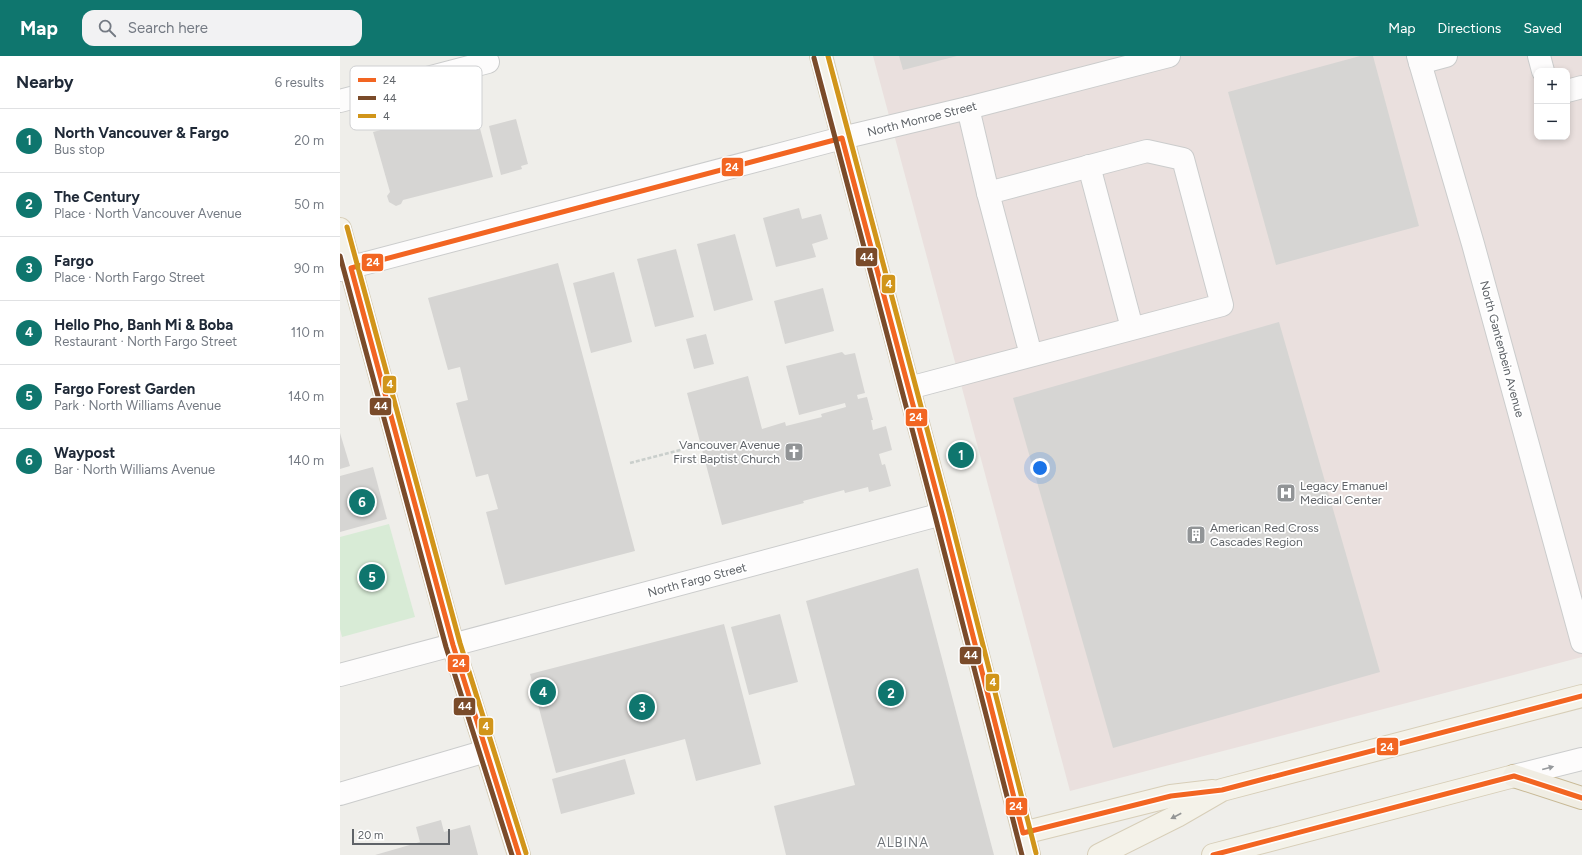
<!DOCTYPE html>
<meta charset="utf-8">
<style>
:root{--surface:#fff;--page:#f2f2f3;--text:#1f2937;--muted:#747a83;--line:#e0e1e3;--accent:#0f766e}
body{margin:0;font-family:Figtree,sans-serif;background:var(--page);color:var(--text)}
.controls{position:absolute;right:12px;top:12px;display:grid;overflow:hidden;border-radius:8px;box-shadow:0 2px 6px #0003}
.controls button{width:36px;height:36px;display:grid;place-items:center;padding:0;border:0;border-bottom:1px solid var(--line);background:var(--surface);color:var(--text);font:20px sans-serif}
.scale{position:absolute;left:12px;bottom:10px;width:98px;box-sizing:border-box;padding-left:4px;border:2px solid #5f6368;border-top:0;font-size:11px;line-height:14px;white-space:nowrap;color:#5f6368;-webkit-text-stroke:3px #fff;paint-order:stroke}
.you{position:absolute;left:700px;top:412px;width:14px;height:14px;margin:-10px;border:3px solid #fff;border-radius:50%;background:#1a73e8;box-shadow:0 0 0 6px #1a73e833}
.badge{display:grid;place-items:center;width:26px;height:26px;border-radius:50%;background:var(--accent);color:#fff;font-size:13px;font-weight:700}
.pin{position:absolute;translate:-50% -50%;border:2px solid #fff;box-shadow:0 1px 4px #0006}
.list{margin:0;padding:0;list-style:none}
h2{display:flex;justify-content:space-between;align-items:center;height:52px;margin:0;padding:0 16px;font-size:17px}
h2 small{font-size:13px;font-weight:400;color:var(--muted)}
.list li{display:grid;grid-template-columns:26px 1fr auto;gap:12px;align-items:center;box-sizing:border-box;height:64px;padding:0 16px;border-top:1px solid var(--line)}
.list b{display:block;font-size:15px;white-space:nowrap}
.list p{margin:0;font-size:13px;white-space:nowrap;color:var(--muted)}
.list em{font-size:13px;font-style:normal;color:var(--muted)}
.icon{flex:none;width:22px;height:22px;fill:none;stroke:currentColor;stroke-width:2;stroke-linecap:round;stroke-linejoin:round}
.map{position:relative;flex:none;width:1242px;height:799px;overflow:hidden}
header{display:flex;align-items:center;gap:24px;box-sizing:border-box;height:56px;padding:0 20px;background:var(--accent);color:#fff}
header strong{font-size:19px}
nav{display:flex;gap:22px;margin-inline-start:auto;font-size:14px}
.search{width:280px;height:36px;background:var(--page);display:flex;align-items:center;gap:10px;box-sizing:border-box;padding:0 14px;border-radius:12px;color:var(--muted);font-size:15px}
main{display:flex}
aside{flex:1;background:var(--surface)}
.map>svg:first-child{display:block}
.medical{fill:#eae0de;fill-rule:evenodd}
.green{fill:#d8ebd6}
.building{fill:#d6d5d3}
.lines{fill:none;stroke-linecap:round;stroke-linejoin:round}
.minor-casing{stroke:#cbcccc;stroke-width:24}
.major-casing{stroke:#d7ceb8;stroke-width:24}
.highway-casing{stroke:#c8b996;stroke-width:24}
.path{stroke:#cacfcc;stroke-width:2.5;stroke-dasharray:4 2;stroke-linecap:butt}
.minor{stroke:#fdfcfc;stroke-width:22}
.major{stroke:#f4f2e9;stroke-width:22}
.highway{stroke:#f0ede3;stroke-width:22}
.bus-1-casing{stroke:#fff;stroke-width:8}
.bus-2-casing{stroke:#fff;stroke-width:8}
.bus-3-casing{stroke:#fff;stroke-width:8}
.bus-1{stroke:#f26522;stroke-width:5}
.bus-2{stroke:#7a4b2a;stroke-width:5}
.bus-3{stroke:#d1951a;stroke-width:5}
.oneway{fill:#96999c}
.oneway2{fill:#939595}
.labels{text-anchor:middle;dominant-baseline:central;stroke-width:3.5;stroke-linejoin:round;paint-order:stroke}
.street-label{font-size:12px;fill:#5f6368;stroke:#fff}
.poi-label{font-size:12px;fill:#5f6368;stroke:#fff;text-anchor:start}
.neighbourhood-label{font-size:13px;letter-spacing:1px;fill:#70757a;stroke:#fff}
.key{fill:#fff;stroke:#cfd0d2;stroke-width:1}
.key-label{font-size:11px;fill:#5f6368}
.line-badge{stroke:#fff;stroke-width:1.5}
.badge-label{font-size:11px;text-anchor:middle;font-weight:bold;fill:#fff}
</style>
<header>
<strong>Map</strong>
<div class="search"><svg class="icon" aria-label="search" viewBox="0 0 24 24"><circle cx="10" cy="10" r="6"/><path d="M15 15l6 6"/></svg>Search here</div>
<nav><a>Map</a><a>Directions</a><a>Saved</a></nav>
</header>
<main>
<aside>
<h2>Nearby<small>6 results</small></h2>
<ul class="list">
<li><span class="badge">1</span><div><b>North Vancouver &amp; Fargo</b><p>Bus stop</p></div><em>20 m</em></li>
<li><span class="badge">2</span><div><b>The Century</b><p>Place · North Vancouver Avenue</p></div><em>50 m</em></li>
<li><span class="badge">3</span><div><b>Fargo</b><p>Place · North Fargo Street</p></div><em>90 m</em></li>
<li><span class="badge">4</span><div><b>Hello Pho, Banh Mi &amp; Boba</b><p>Restaurant · North Fargo Street</p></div><em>110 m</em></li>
<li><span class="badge">5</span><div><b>Fargo Forest Garden</b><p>Park · North Williams Avenue</p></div><em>140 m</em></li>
<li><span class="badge">6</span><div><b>Waypost</b><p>Bar · North Williams Avenue</p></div><em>140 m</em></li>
</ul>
</aside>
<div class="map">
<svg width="1242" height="799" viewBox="0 0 1242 799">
<rect width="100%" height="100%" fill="#efeeea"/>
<path class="medical" d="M533 0H1242V601L730 735ZM1197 15H1227V81H1197Z"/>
<polygon class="green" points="49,468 75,561 2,581 0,573 0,481"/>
<g class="building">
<polygon points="559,0 617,0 563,14"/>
<polygon points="1020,0 1033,0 1079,170 936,209 888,36"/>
<polygon points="134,50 153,121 63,144 61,148 56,150 49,146 47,140 50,136 33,76"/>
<polygon points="176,63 188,108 181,110 182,113 161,119 149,70"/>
<polygon points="459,152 462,163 481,158 488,183 472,188 476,201 436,211 423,162"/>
<polygon points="395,178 413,244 374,255 357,188"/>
<polygon points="336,193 354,261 315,271 297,203"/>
<polygon points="218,207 295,495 165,529 146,456 158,453 148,418 136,421 116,347 128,344 120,311 108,314 88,242"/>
<polygon points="274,216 292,286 251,297 233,227"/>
<polygon points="483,232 494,275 445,288 434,245"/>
<polygon points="939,266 1040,616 773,692 673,342"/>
<polygon points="366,278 374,308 354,313 346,283"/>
<polygon points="502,296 505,299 515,297 525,337 517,339 518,343 527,341 533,364 531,364 533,374 546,370 552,394 539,398 542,409 545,408 551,430 529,436 528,431 505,437 504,434 463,445 464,447 382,469 347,337 408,320 422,373 445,366 446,370 482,361 481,358 506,351 505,347 459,359 446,310"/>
<polygon points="0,377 10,410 0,413"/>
<polygon points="33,411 47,463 0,476 0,420"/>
<polygon points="578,512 654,799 446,799 434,750 515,729 466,545"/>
<polygon points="440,558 458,626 409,639 391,571"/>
<polygon points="384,568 421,708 356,725 345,683 216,717 190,618"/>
<polygon points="285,703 295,738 221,758 212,723"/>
<polygon points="101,764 104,776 130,769 138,799 35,799 80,786 76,771"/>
</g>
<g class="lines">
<g class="minor-casing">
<g id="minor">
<polyline points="1078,0 1133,188 1242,586"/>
<polyline points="1199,0 1203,15"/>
<polyline points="1080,7 1106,0"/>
<polyline points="1227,35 1242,31"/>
<polyline points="0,45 148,6"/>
<polyline points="628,52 648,137"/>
<polyline points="749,110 792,272"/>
<polyline points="0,214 502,82 628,52 829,0"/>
<polyline points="569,332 882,249 843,103 807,95 648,137 691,299"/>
<polyline points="0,619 602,458"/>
<polyline points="1174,720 1242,703"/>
<polyline points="0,738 146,695"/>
</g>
</g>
<g class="major-casing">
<g id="major">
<polyline points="481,0 602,458 689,799"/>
<polyline points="0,173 113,589 179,799"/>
<polyline points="683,777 831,740 873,735"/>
<polyline points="759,799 837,760 882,734 1242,640"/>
<polyline points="873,799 1174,720"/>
</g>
</g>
<g class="highway-casing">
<polyline id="highway" points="1174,720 1242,742"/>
</g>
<polyline class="path" points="290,407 344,393"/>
<use href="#minor" class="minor"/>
<use href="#major" class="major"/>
<use href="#highway" class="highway"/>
<g class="bus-1-casing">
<g id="bus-1">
<polyline points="179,799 113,589 11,212 502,82 602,458 683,777 831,740 882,734 1242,640"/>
<polyline points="873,799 1174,720 1242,742"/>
</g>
</g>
<g class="bus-2-casing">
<g id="bus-2">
<polyline points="474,2 595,460 682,799"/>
<polyline points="0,200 106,591 172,799"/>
</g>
</g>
<g class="bus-3-casing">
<g id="bus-3">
<polyline points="488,0 609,456 696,797"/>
<polyline points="7,171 120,587 186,797"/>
</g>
</g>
<use href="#bus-1" class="bus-1"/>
<use href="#bus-2" class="bus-2"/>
<use href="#bus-3" class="bus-3"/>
</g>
<defs><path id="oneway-solid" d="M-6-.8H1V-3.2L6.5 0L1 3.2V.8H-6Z"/></defs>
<use class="oneway" href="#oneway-solid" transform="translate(1208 712) rotate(-15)"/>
<use class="oneway2" href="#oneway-solid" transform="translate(836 760) rotate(152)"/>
<defs>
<g id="church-square" transform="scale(1)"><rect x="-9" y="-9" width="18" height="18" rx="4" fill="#919496" stroke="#fff"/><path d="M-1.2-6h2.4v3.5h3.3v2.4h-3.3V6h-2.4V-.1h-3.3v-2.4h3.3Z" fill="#fff"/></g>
<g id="hospital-square" transform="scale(1)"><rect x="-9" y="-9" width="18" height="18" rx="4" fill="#919496" stroke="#fff"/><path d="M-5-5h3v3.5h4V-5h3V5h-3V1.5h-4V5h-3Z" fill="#fff"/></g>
<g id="building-square" transform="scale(1)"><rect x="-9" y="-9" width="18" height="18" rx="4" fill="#919496" stroke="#fff"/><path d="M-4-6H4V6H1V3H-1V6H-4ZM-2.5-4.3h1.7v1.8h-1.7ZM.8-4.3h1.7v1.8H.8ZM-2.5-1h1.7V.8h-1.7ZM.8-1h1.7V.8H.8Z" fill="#fff"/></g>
</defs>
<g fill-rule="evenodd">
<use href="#church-square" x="454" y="396"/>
<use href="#hospital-square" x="946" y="437"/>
<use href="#building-square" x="856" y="479"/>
</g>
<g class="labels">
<g class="street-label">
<text transform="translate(582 63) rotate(-14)">North Monroe Street</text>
<text transform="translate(1162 293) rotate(75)">North Gantenbein Avenue</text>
<text transform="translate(357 524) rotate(-15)">North Fargo Street</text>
</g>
<g class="poi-label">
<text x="440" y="389" text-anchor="end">Vancouver Avenue<tspan x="440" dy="14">First Baptist Church</tspan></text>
<text x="960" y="430">Legacy Emanuel<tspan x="960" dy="14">Medical Center</tspan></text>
<text x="870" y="472">American Red Cross<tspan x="870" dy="14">Cascades Region</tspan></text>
</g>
<g class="neighbourhood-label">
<text x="563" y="786">ALBINA</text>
</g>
</g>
<rect x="10" y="10" width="132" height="64" rx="6" class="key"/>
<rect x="18" y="22" width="18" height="4" fill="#f26522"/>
<rect x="18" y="40" width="18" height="4" fill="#7a4b2a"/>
<rect x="18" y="58" width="18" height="4" fill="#d1951a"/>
<g class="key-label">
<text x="43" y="28">24</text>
<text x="43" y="46">44</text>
<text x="43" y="64">4</text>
</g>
<g class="line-badge">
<rect x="381" y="101" width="23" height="20" rx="4" fill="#f26522"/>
<rect x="515" y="191" width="23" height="20" rx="4" fill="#7a4b2a"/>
<rect x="21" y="197" width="23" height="19" rx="4" fill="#f26522"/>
<rect x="541" y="218" width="15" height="20" rx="4" fill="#d1951a"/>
<rect x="42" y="319" width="15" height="19" rx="4" fill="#d1951a"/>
<rect x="29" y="341" width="23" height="19" rx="4" fill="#7a4b2a"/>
<rect x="565" y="352" width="23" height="19" rx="4" fill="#f26522"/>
<rect x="619" y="590" width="23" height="19" rx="4" fill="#7a4b2a"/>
<rect x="107" y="598" width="23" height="19" rx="4" fill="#f26522"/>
<rect x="645" y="617" width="15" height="19" rx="4" fill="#d1951a"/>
<rect x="113" y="641" width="23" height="19" rx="4" fill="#7a4b2a"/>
<rect x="138" y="661" width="16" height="19" rx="4" fill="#d1951a"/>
<rect x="1036" y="681" width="23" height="19" rx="4" fill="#f26522"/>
<rect x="665" y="741" width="23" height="19" rx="4" fill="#f26522"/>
</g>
<g class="badge-label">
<text x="392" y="115">24</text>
<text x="527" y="205">44</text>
<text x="33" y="210">24</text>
<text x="549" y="232">4</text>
<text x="50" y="332">4</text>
<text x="41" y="354">44</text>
<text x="576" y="365">24</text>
<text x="631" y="603">44</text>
<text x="119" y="611">24</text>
<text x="653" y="630">4</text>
<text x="125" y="654">44</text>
<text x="146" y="674">4</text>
<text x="1047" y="695">24</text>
<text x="676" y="754">24</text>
</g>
</svg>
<div class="controls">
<button>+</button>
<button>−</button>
</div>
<div class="scale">20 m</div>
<div class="you"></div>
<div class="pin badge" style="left:621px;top:399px">1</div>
<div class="pin badge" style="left:551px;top:637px">2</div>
<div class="pin badge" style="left:302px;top:651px">3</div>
<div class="pin badge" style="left:203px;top:636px">4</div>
<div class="pin badge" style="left:32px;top:521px">5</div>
<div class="pin badge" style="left:22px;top:446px">6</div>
</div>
</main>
